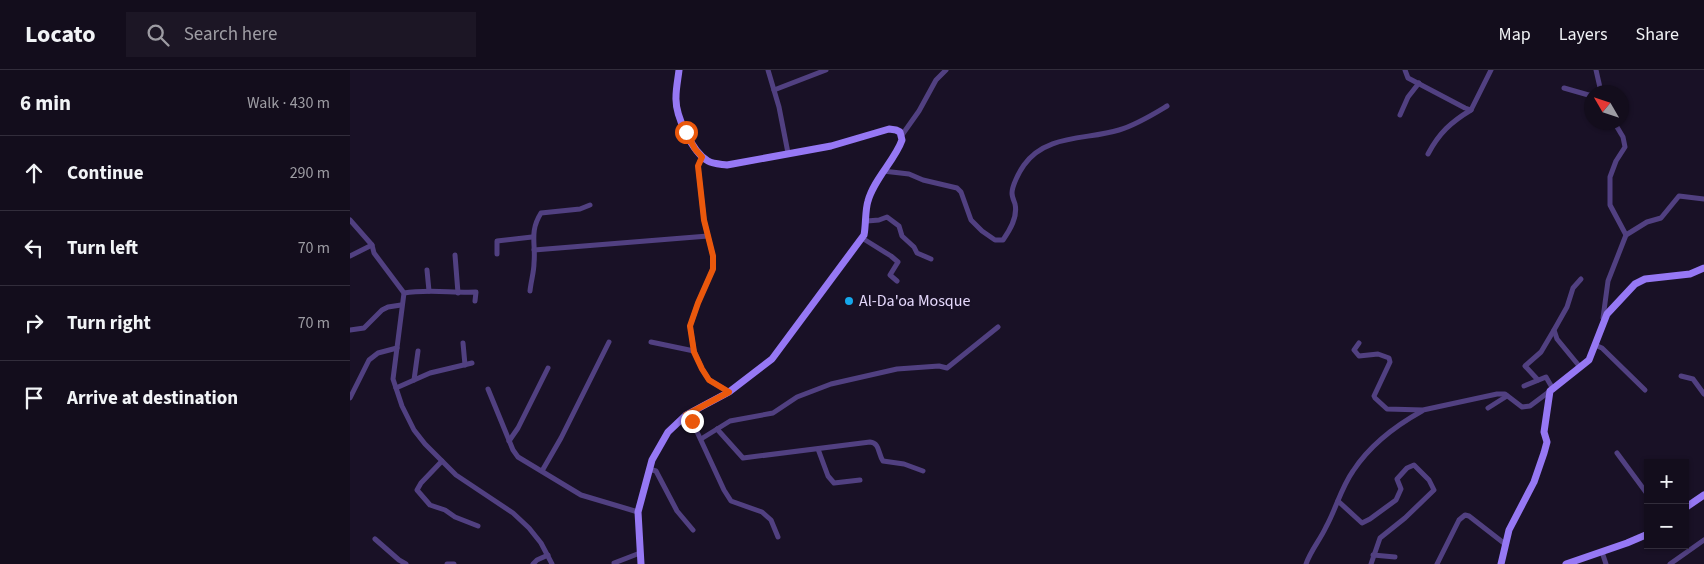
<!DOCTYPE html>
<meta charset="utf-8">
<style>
:root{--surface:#130d1c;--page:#1c1625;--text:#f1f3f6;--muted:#9d9ca3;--line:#322d3b}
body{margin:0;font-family:"Source Sans 3",sans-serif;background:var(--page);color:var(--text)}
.controls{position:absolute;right:15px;bottom:15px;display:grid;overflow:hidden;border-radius:0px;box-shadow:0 1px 4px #0004}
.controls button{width:45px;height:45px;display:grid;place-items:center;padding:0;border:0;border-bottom:1px solid var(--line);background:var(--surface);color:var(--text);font:25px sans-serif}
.compass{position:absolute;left:1234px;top:15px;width:45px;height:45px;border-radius:50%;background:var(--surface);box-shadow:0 1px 4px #0004;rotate:309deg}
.stop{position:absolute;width:15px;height:15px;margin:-11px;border:4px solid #ea580c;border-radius:50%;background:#fff}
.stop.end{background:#ea580c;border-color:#fff;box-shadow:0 1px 5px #0008}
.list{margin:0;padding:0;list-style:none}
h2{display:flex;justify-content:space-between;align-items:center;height:65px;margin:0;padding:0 20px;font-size:21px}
h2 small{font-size:16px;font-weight:400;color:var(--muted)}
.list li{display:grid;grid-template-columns:32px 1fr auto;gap:15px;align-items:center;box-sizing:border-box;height:75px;padding:0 20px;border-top:1px solid var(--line)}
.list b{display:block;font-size:19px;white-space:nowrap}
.list em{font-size:16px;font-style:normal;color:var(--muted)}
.icon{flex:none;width:28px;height:28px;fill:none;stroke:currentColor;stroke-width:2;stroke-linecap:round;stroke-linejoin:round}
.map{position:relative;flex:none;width:1354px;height:494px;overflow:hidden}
header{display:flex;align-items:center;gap:30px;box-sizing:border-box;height:70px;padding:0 25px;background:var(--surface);border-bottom:1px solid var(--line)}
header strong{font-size:24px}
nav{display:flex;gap:28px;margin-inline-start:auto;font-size:18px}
.search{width:350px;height:45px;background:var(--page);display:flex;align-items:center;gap:12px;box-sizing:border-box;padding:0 18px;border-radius:0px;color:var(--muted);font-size:19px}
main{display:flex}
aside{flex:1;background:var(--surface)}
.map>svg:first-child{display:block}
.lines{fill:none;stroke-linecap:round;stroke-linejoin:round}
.street{stroke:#514081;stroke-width:5}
.secondary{stroke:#9678f4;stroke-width:7}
.route{stroke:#ea580c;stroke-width:6}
.poi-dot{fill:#15a8ec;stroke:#191126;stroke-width:2}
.labels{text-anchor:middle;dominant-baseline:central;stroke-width:4.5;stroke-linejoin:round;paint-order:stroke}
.poi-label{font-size:16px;fill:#e5d9fc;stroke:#191126;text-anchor:start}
</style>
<header>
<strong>Locato</strong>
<div class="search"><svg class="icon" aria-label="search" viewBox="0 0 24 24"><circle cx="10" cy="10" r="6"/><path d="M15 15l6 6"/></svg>Search here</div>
<nav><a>Map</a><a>Layers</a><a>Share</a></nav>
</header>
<main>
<aside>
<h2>6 min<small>Walk · 430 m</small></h2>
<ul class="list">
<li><svg class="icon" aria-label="ahead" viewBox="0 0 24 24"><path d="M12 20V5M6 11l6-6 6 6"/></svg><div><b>Continue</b></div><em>290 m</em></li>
<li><svg class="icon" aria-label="left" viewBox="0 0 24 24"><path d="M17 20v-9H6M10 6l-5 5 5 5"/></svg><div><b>Turn left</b></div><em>70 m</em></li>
<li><svg class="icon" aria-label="right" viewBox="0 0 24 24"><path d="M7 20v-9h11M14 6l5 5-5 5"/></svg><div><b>Turn right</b></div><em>70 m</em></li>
<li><svg class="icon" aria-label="arrive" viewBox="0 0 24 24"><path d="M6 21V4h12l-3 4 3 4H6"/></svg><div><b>Arrive at destination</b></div></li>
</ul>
</aside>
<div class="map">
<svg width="1354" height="494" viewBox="0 0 1354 494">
<rect width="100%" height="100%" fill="#191126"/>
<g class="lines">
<g class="street">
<polyline points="418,0 429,37 438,83"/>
<polyline points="1055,0 1058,8 1115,38 1121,40 1141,0"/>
<polyline points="1246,0 1251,22"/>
<polyline points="1214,18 1242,26"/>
<polyline points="424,20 476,0"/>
<polyline points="1050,45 1058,27 1069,13"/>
<polyline points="1264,52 1273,67 1275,77 1266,91 1260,107 1260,135 1276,165"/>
<polyline points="552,65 569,41 586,10 596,0"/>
<path d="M1078 84C1089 63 1101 52 1121 40"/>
<polyline points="352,87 348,96 354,150 363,186 363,199 348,233 340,256 344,281 352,299 359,310 379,322"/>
<path d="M533 101 559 104 573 110 607 118 611 122 621 150 632 161 645 170H653C660 160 668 147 665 134 664 131 662 127 662 123 662 116 669 102 674 95 696 64 736 70 769 60 786 55 802 45 817 36"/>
<polyline points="0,150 22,175 24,183 54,223 43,309 52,336 64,360 75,374 106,405 163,443 179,458 191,473 202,494"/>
<polyline points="517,151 529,150 537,147 549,156 552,166 564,177 567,183 581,189"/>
<polyline points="512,168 541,186 548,192 540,205 547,211"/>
<polyline points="184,180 358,166"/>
<polyline points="147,184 147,171 182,167"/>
<polyline points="105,185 108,223"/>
<polyline points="0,186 22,175"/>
<polyline points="77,200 79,221"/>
<path d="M180 221C181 211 184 202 184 193 186 174 179 162 191 143L230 139 240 135"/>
<path d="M54 223C77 219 102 223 126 222L125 231"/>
<polyline points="1253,248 1258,211 1276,165 1297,152 1311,148 1329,126 1354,129"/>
<polyline points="0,260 14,258 32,240 38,237 51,235"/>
<polyline points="301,272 344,281"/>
<polyline points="113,273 115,295"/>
<polyline points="1009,273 1004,280 1009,286 1028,284 1039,288 1040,292 1024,326 1025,328 1037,339 1073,340 1147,324 1155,324 1172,337 1180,336 1200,321"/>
<polyline points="1245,275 1252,278 1295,320"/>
<polyline points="1230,297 1207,269 1204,260 1217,237 1223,218 1231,209"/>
<polyline points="1331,306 1343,309 1354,324"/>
<polyline points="64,310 68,281"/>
<polyline points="1188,310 1175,296 1191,282 1204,260"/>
<polyline points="1174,316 1196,307 1203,319"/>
<polyline points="46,318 80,303 122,293"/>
<polyline points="138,319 163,380 168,387 231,425 288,442"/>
<polyline points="0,328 19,290 28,283 47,278"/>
<polyline points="1138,338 1157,326"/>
<polyline points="336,345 342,351 374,420 381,431 412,442 421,450 428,467"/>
<path d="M367 359 393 388 520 372C530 373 528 384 533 391L554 394 573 401"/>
<polyline points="351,369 380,351 423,343 447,327 481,314 547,299 589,296 597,298 648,257"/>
<polyline points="159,371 168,358 198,298"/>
<polyline points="468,379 478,406 484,413 510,410"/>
<polyline points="1267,383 1298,425"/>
<polyline points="92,391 71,413 67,420 80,435 95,440 105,447 128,456"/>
<polyline points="299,399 306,401 327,441 343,460"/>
<polyline points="192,401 211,368 259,272"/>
<polyline points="988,431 1012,453 1020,449 1046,430 1051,419 1047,409 1057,398 1064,395 1079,410 1084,420 1055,448 1030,468 1021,494"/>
<polyline points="25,469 49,490 56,494"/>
<polyline points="1252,482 1256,494"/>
<polyline points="1023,485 1045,487"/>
<polyline points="264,493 290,483"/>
<polyline points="97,494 104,494"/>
<polyline points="183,494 187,490 198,485"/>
<path d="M956 494C961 480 970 470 976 457 986 439 991 418 1003 401 1020 375 1045 356 1072 341"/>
<polyline points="1087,494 1109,450 1115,445 1119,446 1155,474"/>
<polyline points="1320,494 1354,470"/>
</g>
<g class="secondary">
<polyline points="1335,438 1354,425"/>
<path d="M291 494 288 442 302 390 318 362 336 345 379 322 422 289 514 165C516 155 515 140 518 131 524 109 545 90 552 70L550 62 546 60 539 59 481 76 377 95C370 94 363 94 358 91 342 82 325 45 326 27 326 18 328 9 329 0"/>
<polyline points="1151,494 1159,460 1184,412 1194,383 1197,372 1194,362 1200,321 1239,290 1257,244 1285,214 1295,209 1340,204 1354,198"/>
<polyline points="1216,494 1277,473 1298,464"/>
</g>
</g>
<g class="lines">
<polyline class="route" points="336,62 345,79 352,87 348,96 354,150 363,186 363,199 348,233 340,256 344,282 352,299 359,310 379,322 336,345 342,351"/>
</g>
<circle class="poi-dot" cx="499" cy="231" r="5"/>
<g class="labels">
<g class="poi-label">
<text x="509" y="231">Al-Da'oa Mosque</text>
</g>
</g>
</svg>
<div class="controls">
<button>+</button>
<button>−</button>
</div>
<svg class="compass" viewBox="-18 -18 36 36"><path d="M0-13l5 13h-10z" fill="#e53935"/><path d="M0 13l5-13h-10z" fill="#9d9ca3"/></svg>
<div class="stop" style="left:336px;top:62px"></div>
<div class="stop end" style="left:342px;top:351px"></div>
</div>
</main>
